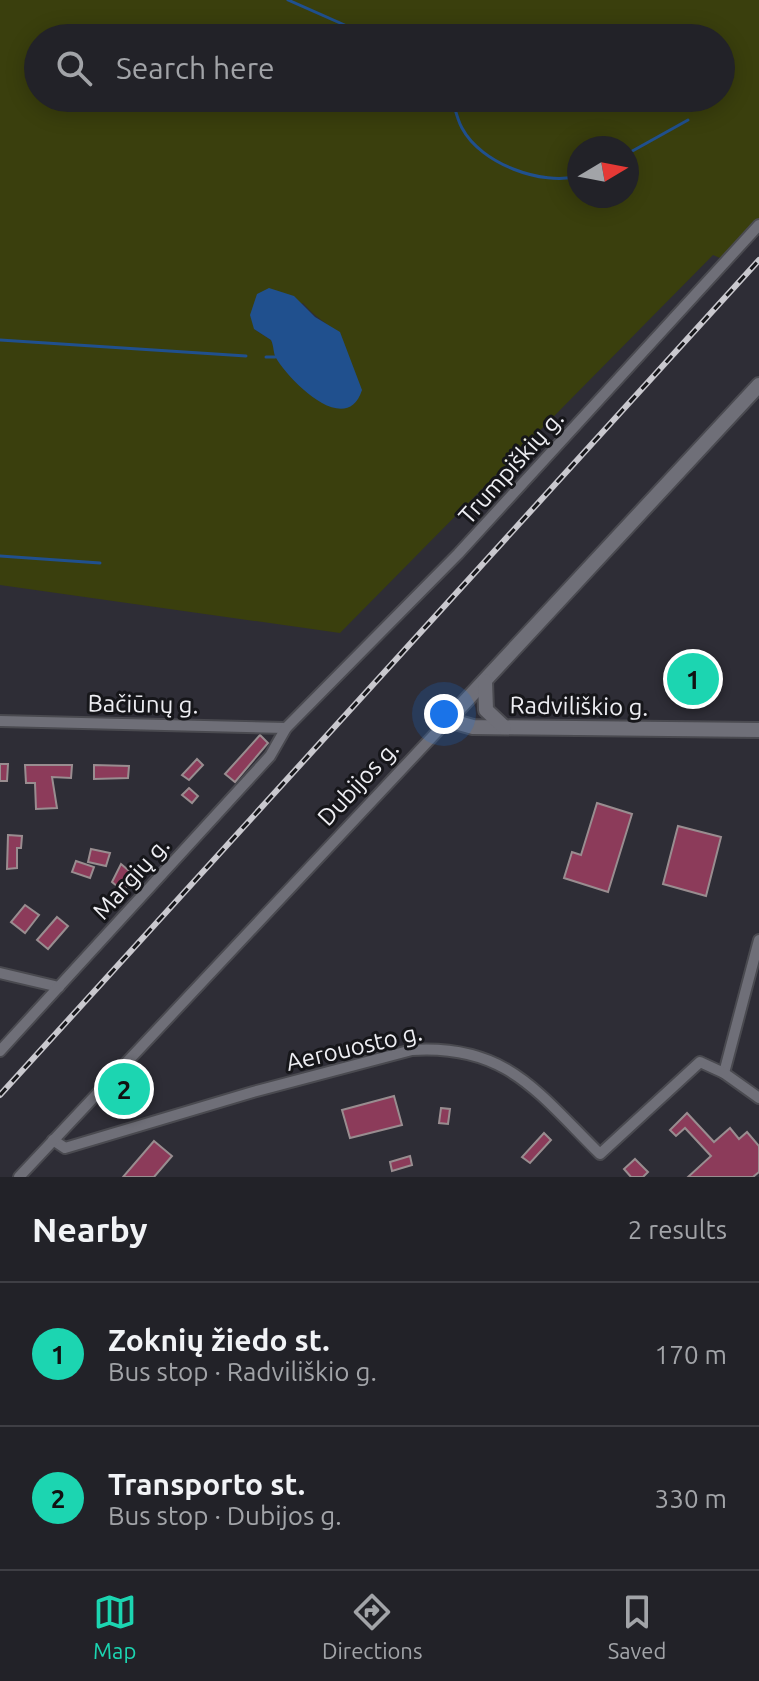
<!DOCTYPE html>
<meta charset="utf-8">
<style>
:root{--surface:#222228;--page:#2a2a30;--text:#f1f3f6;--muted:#a2a4a8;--line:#3f3f45;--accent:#1cd5b1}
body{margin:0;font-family:Ubuntu,sans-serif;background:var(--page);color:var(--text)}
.compass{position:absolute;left:567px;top:136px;width:72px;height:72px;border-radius:50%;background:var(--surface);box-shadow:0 4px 20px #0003;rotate:80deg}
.you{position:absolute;left:444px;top:714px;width:28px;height:28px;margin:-20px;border:6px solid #fff;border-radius:50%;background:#1a73e8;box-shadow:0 0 0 12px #1a73e833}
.badge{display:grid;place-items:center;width:52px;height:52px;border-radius:50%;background:var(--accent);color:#111;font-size:26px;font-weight:700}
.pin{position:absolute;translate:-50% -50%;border:4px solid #fff;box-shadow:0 2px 8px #0006}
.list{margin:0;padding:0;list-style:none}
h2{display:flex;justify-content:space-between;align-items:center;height:104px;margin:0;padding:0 32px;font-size:34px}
h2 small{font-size:26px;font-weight:400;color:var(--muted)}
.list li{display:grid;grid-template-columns:52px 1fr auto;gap:24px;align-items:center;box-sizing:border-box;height:144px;padding:0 32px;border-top:2px solid var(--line)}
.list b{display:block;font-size:30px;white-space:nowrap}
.list p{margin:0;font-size:26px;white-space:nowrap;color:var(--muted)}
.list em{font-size:26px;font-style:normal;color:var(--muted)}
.icon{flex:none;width:44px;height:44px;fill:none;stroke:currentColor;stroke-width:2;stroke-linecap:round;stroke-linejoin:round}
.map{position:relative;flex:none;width:759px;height:1177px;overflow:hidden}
.search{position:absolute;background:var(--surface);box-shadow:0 4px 20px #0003;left:24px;right:24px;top:24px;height:88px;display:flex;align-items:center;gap:20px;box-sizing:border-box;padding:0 28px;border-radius:44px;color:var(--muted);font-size:30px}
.sheet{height:392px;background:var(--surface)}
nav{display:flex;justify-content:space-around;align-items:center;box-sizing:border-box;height:112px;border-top:2px solid var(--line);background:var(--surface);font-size:22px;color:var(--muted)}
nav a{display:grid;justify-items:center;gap:4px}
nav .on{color:var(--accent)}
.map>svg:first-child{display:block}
.green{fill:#3a3f0d;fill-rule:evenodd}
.water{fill:#20508e}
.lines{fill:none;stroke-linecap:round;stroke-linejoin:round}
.stream{stroke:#20508e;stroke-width:3}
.building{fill:#8c3b5a;stroke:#998d90;stroke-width:2}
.street-casing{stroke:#4a4a50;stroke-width:14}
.secondary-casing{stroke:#4a4a50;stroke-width:18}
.street{stroke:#6f6f78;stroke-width:10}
.secondary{stroke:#6f6f78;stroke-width:14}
.rail-casing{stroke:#c9c8ce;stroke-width:6}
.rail{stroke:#16161a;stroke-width:3;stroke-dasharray:9;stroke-linecap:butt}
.labels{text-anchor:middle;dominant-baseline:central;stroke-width:6;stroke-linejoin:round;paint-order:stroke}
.street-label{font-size:24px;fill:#eeeef3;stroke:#16161a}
</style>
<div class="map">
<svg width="759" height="1177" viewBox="0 0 759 1177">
<rect width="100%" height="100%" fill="#2e2d36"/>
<path class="green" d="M0 0H759V225L727 261 713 255 340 633 0 585ZM38 38H721V98H38ZM579 148H627V196H579ZM303 303C319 323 340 326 346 352L274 347 271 340 254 329Z"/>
<path class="water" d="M269 288 294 296 315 317 340 332 362 390C346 439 288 379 276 358 273 353 274 346 271 340L254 329 250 315 257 294Z"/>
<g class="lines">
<g class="stream">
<polyline points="288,0 374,38"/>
<path d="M452 98C455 108 457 119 462 128 481 164 542 186 579 176"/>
<polyline points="627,154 688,120"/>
<polyline points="0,340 246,356"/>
<polyline points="266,357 275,357"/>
<polyline points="0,556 100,563"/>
</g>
</g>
<g class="building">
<rect x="684" y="676" width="16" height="10"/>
<polygon points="260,735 268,743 235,782 225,774"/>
<polygon points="197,759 203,765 189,780 182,775"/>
<polygon points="0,764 8,764 7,781 0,781"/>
<polygon points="25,765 72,765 71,778 52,777 57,808 36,809 35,783 26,783"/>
<polygon points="94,765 129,766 128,778 94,779"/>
<polygon points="189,788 198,796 192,803 182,795"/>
<polygon points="597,803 632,814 608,892 564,878 572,852 581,855"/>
<polygon points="678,826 721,837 706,896 663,884"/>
<polygon points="8,835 22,836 21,848 17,848 17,868 7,869"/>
<polygon points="91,849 110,853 106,866 88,862"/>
<polygon points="76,861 94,867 90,878 72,872"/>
<polygon points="121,864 135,876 123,891 112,882"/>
<polygon points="25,905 39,915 25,933 11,922"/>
<polygon points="57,917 68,926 48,949 37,940"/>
<polygon points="394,1096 402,1125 350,1138 342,1110"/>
<polygon points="441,1108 450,1109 448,1124 439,1123"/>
<polygon points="687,1113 714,1142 730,1128 739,1139 747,1132 759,1146 759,1172 753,1177 688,1177 711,1156 685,1128 676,1136 670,1130"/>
<polygon points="544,1133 551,1140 530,1163 522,1157"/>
<polygon points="154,1141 172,1156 154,1177 123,1177"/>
<polygon points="410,1156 412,1165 392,1171 390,1162"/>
<polygon points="635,1159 648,1172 643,1177 631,1177 624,1169"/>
</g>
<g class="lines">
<g class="street-casing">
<g id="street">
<polyline points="0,721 286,728"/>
<polyline points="0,973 59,987"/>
<polyline points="0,1051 270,756 286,728 458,554 759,225"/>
<polyline points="724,1073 759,940"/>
<path d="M53 1140 65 1148 253 1092 412 1050C507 1044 538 1093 600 1154L700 1062 724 1073 759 1098"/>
<polyline points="19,1177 448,720"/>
</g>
</g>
<g class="secondary-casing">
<g id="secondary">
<polyline points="759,385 448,720 473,727 759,730"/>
<polyline points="485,681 486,710 504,727"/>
</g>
</g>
<use href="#street" class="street"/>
<use href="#secondary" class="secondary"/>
<g class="rail-casing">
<polyline id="rail" points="0,1095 759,260"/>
</g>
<use href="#rail" class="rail"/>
</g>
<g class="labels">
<g class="street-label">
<text transform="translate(511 467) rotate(-48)">Trumpiškių g.</text>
<text transform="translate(143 704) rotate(1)">Bačiūnų g.</text>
<text transform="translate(579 706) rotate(1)">Radviliškio g.</text>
<text transform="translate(358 783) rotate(-47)">Dubijos g.</text>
<text transform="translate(131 878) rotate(-48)">Margių g.</text>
<text transform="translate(354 1047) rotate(-13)">Aerouosto g.</text>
</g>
</g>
</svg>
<svg class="compass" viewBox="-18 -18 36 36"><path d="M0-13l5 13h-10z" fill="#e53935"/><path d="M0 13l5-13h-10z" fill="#a2a4a8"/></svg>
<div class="you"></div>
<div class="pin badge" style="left:693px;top:679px">1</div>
<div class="pin badge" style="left:124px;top:1089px">2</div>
<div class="search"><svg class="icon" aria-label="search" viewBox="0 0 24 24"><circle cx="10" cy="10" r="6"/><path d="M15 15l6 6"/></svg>Search here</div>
</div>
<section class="sheet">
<h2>Nearby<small>2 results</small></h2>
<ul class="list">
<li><span class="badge">1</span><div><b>Zoknių žiedo st.</b><p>Bus stop · Radviliškio g.</p></div><em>170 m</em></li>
<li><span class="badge">2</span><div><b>Transporto st.</b><p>Bus stop · Dubijos g.</p></div><em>330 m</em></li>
</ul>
</section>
<nav>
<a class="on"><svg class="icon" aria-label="map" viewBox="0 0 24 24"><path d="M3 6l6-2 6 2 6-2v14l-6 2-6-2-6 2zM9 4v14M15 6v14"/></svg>Map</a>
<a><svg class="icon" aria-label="directions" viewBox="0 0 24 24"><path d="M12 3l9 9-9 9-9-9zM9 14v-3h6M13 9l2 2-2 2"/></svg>Directions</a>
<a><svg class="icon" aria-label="saved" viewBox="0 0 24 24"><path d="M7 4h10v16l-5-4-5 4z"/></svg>Saved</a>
</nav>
